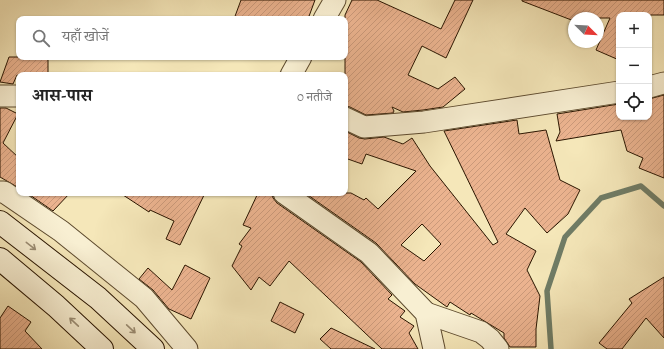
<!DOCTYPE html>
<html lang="hi">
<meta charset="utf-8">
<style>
:root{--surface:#fff;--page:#f6f6f6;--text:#222;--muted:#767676;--line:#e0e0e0}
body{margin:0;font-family:Alegreya,"Noto Serif Devanagari",serif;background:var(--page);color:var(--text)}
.controls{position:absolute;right:12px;top:12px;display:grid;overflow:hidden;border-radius:8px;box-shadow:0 1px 3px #0004}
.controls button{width:36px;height:36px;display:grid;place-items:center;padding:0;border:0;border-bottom:1px solid var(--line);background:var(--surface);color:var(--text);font:20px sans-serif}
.compass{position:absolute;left:568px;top:12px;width:36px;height:36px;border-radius:50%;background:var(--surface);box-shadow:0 1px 3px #0004;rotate:114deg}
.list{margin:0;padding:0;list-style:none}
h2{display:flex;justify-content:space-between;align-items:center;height:52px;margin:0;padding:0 16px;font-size:17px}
h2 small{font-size:13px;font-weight:400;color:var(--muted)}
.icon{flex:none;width:22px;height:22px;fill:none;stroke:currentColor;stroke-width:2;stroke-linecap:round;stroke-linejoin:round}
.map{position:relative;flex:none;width:664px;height:349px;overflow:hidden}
.search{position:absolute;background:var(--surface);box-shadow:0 1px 3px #0004;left:16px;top:16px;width:332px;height:44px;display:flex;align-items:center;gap:10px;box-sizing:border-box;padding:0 14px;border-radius:8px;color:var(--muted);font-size:15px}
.panel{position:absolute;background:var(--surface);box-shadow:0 1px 3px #0004;left:16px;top:72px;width:332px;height:124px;border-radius:8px}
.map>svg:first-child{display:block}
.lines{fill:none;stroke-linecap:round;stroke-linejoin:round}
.stream{stroke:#6f7c66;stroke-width:5.5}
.building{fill:url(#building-hatch);stroke:#2a1500;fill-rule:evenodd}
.street-casing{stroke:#5d4a2e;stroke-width:23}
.secondary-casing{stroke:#2a1500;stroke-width:24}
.street{stroke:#f8efd2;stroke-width:21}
.secondary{stroke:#f8efd2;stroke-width:22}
.oneway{stroke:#9b8d74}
</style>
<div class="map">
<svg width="664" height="349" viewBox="0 0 664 349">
<defs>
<pattern id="building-hatch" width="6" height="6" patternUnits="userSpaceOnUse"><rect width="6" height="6" fill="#ebb38f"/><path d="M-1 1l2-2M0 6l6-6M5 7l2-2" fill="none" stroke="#ca997a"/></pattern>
</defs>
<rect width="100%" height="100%" fill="#f5e7b9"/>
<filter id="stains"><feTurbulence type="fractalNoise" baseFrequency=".005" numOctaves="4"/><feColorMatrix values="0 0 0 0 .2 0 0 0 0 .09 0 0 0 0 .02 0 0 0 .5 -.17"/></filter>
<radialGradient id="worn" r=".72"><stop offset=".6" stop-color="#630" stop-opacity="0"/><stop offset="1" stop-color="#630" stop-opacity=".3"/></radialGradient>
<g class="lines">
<polyline class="stream" points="551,349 547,291 565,237 601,198 641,186 664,206"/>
</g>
<g class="building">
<polygon points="241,0 315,0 308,19 234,19"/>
<polygon points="352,0 377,0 441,29 455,0 473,0 446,58 422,46 408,75 438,89 455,77 465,89 443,107 423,110 403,112 392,107 394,111 393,113 366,115 350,107 345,106 345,15"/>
<polygon points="522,0 664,0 664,15 619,15 619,60 596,50 610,18 574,18 574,21 522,1"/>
<polygon points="9,57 48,57 48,75 17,75 13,84 0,82"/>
<polygon points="664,95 664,178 639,168 643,158 627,151 621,130 556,141 560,132 557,114 619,104 619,117 649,117 649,99"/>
<polygon points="0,108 6,108 18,114 3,143 19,158 19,188 0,177"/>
<path d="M517 120 519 134 546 130 560 180 580 190 568 214 547 233 525 208 506 234 536 251 527 270 540 296 536 329V347H510L504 338V333L471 313 470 315 450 302 447 307 415 284 376 243 305 193H351L364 200 366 198 378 209 416 171 366 154 362 164 345 158V131L359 138 365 139 384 137 403 144 412 138 430 166 493 245 498 242 444 131ZM422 224 441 244 424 261 401 245Z"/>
<polygon points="27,193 70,193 53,211"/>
<polygon points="120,193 205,193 180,245 166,239 174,221 150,210 149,212"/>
<polygon points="258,193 272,193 273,198 277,203 361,262 392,295 388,299 405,311 400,317 414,326 409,333 418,349 382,349 289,261 270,286 259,277 251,290 232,266 242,246 239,244 251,228 243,225"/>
<polygon points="185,265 210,278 191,319 169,309 153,290 139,279 148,268 172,290"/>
<polygon points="664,277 664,338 646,318 622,349 607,349 599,343 632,303 629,299"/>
<polygon points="280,302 304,314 295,333 271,321"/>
<polygon points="8,306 31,322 25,331 42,349 0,349 0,318"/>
<polygon points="331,328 375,349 331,349 320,339"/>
</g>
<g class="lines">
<g class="street-casing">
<g id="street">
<polyline points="324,19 335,0"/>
<polyline points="291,75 301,57"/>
<polyline points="649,87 664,83"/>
<polyline points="0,96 19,96"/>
<polyline points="345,118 364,127 424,122 619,92"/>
<polyline points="0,192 4,192 61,231 144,298 187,349"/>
<polyline points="284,193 369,253 426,313 434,349"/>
<polyline points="426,313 481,332 490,339 498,349"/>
</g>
</g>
<g class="secondary-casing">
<g id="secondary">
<polyline points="0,222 98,298 153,349"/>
<polyline points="0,259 56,306 102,349"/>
</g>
</g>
<use href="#street" class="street"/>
<use href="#secondary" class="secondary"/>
</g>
<defs><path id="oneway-shaft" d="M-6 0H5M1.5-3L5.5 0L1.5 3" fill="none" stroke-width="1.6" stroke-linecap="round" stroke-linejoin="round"/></defs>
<g class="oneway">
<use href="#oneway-shaft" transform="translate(31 246) rotate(38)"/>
<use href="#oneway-shaft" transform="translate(74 322) rotate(-137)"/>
<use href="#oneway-shaft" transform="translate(131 329) rotate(43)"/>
</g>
<rect width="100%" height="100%" filter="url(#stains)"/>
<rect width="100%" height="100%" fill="url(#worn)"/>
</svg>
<div class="controls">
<button>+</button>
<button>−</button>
<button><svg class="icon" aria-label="locate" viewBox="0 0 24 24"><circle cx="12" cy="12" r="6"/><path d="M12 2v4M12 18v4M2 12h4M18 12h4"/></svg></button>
</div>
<svg class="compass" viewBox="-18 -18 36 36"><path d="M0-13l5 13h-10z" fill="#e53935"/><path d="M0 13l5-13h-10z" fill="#767676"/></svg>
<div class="search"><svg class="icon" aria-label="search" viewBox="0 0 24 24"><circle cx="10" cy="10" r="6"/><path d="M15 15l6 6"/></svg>यहाँ खोजें</div>
<section class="panel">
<h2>आस-पास<small>0 नतीजे</small></h2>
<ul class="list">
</ul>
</section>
</div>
